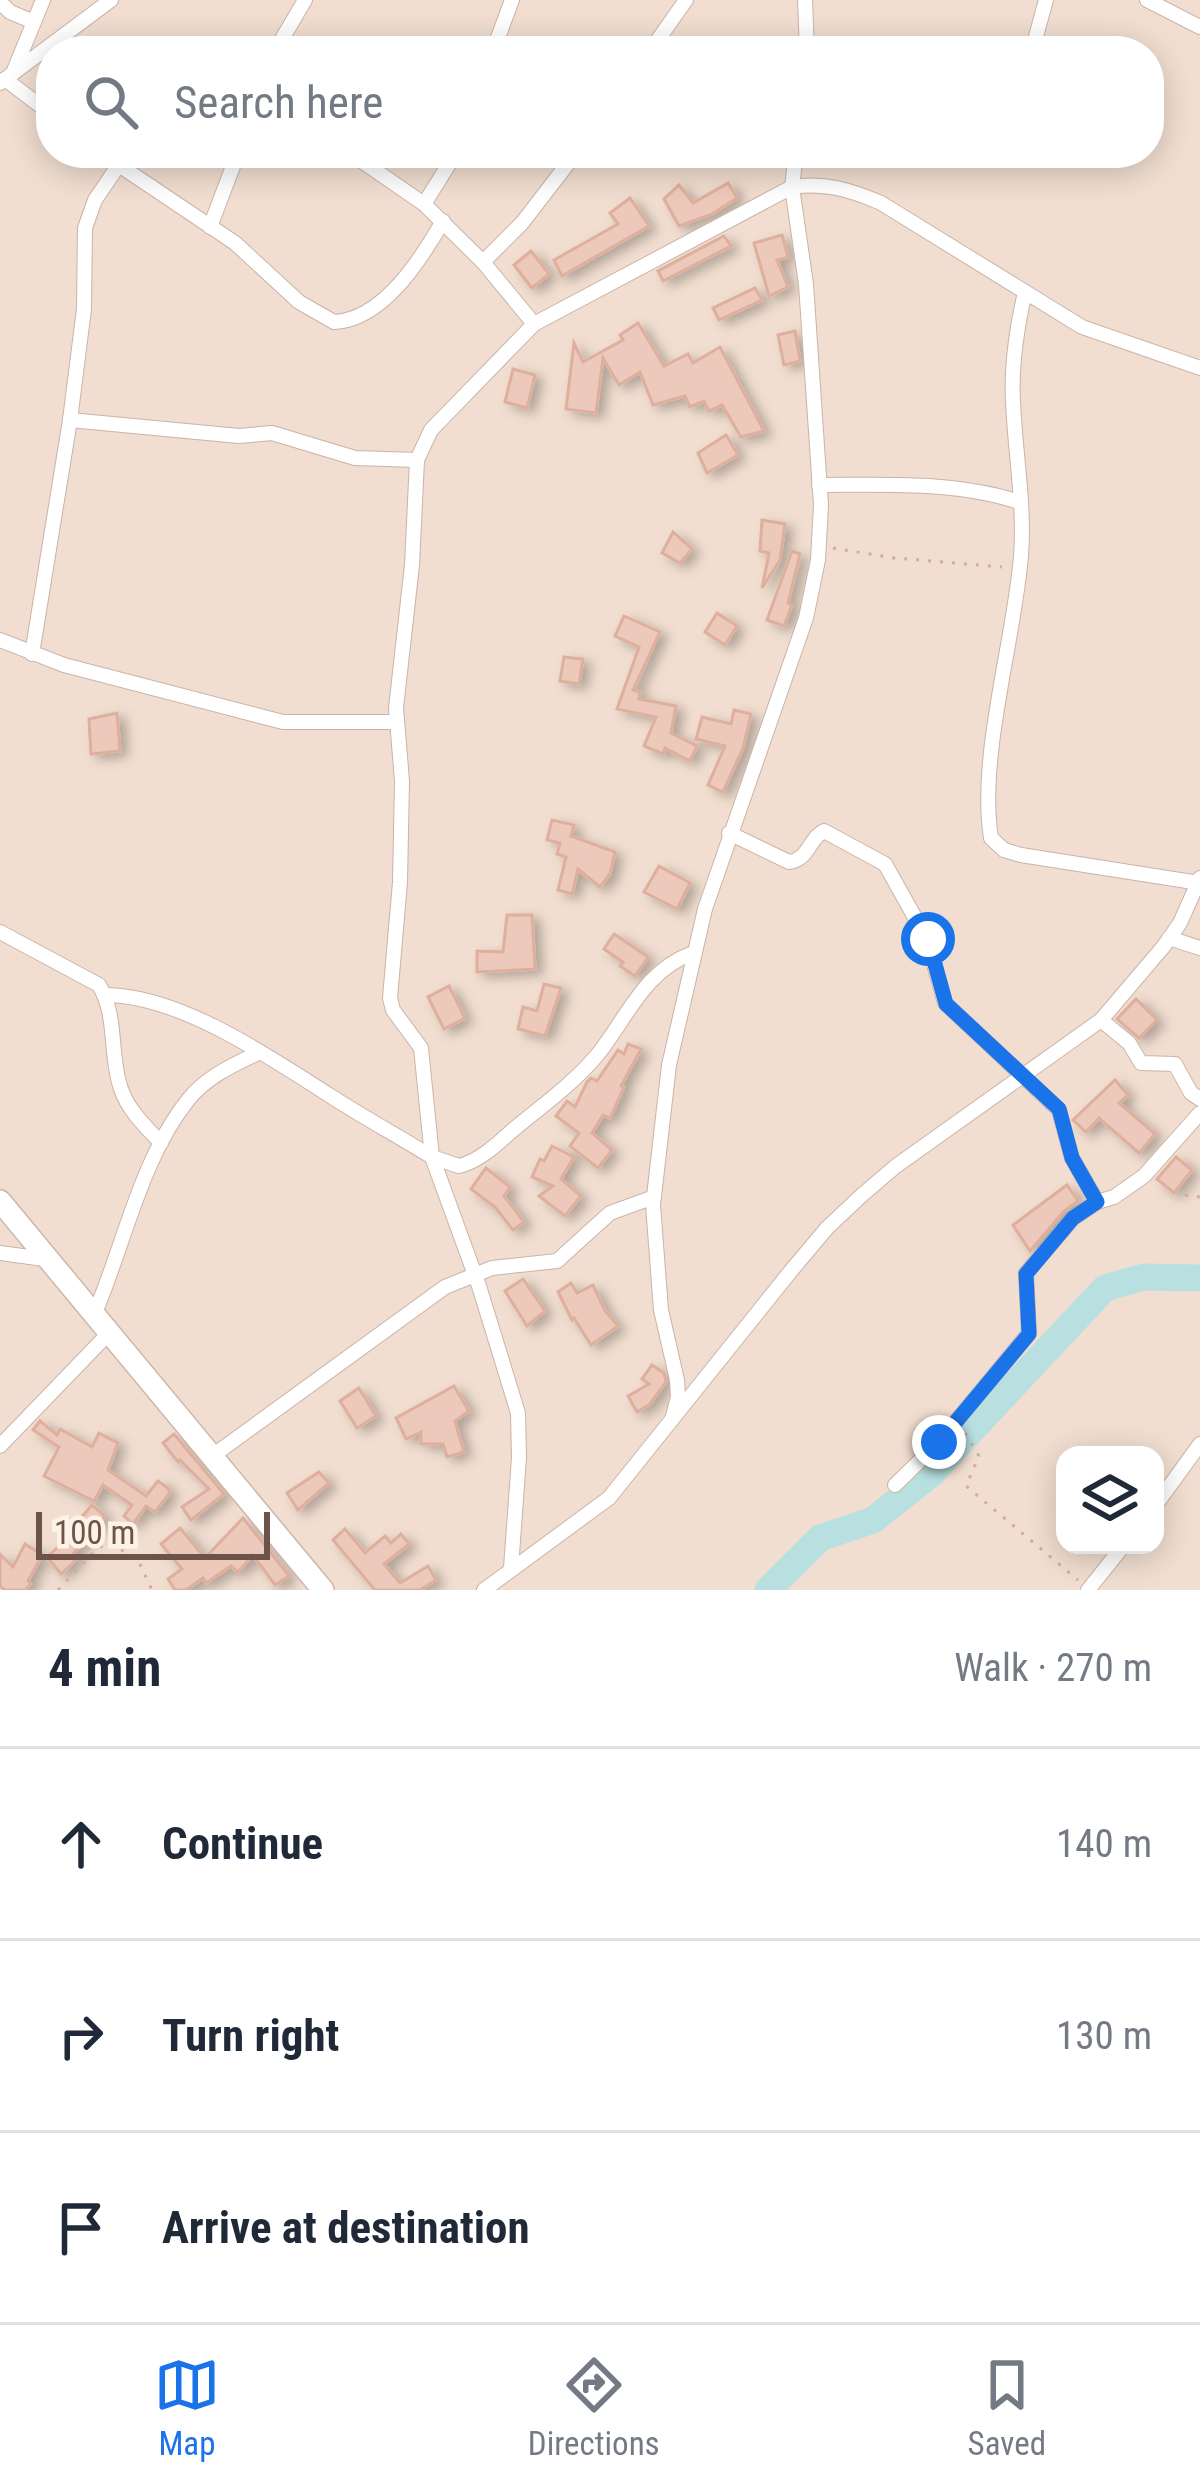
<!DOCTYPE html>
<meta charset="utf-8">
<style>
:root{--surface:#fff;--page:#f2f2f3;--text:#1f2937;--muted:#747a83;--line:#e0e1e3;--accent:#1a73e8}
body{margin:0;font-family:"Roboto Condensed",sans-serif;background:var(--page);color:var(--text)}
.controls{position:absolute;right:36px;bottom:36px;display:grid;overflow:hidden;border-radius:24px;box-shadow:0 6px 30px #0003}
.controls button{width:108px;height:108px;display:grid;place-items:center;padding:0;border:0;border-bottom:3px solid var(--line);background:var(--surface);color:var(--text);font:60px sans-serif}
.scale{position:absolute;left:36px;bottom:30px;width:234px;box-sizing:border-box;padding-left:12px;border:6px solid #6e534a;border-top:0;font-size:33px;line-height:42px;white-space:nowrap;color:#6e534a;-webkit-text-stroke:9px #fdf2e7;paint-order:stroke}
.stop{position:absolute;width:36px;height:36px;margin:-27px;border:9px solid #1a73e8;border-radius:50%;background:#fff}
.stop.end{background:#1a73e8;border-color:#fff;box-shadow:0 3px 12px #0008}
.list{margin:0;padding:0;list-style:none}
h2{display:flex;justify-content:space-between;align-items:center;height:156px;margin:0;padding:0 48px;font-size:51px}
h2 small{font-size:39px;font-weight:400;color:var(--muted)}
.list li{display:grid;grid-template-columns:78px 1fr auto;gap:36px;align-items:center;box-sizing:border-box;height:192px;padding:0 48px;border-top:3px solid var(--line)}
.list b{display:block;font-size:45px;white-space:nowrap}
.list em{font-size:39px;font-style:normal;color:var(--muted)}
.icon{flex:none;width:66px;height:66px;fill:none;stroke:currentColor;stroke-width:2;stroke-linecap:round;stroke-linejoin:round}
.map{position:relative;flex:none;width:1200px;height:1590px;overflow:hidden}
.search{position:absolute;background:var(--surface);box-shadow:0 6px 30px #0003;left:36px;right:36px;top:36px;height:132px;display:flex;align-items:center;gap:30px;box-sizing:border-box;padding:0 42px;border-radius:48px;color:var(--muted);font-size:45px}
.sheet{height:732px;background:var(--surface)}
nav{display:flex;justify-content:space-around;align-items:center;box-sizing:border-box;height:168px;border-top:3px solid var(--line);background:var(--surface);font-size:33px;color:var(--muted)}
nav a{display:grid;justify-items:center;gap:6px}
nav .on{color:var(--accent)}
.map>svg:first-child{display:block}
.residential{fill:#f1ded0;fill-rule:evenodd}
.lines{fill:none;stroke-linecap:round;stroke-linejoin:round}
.river{stroke:#b8e0e1;stroke-width:27}
.building{fill:#edc9bb;stroke:#deaf9d;stroke-width:3;filter:url(#shadow)}
.street-casing{stroke:#c9b4a9;stroke-width:16}
.secondary-casing{stroke:#ceb6aa;stroke-width:24}
.path{stroke:#d1ad9f;stroke-width:3;stroke-dasharray:3 9;stroke-linecap:butt}
.street{stroke:#fff;stroke-width:14}
.secondary{stroke:#fff;stroke-width:21}
.route{stroke:#1a73e8;stroke-width:15}
</style>
<div class="map">
<svg width="1200" height="1590" viewBox="0 0 1200 1590">
<defs>
<filter id="shadow"><feDropShadow dx="7" dy="4.5" stdDeviation="6" flood-color="#0004"/></filter>
</defs>
<rect width="100%" height="100%" fill="#faede1"/>
<path class="residential" d="M0 0H1200V1590H0ZM51 51H1149V153H51ZM1065 1455H1155V1545H1065Z"/>
<g class="lines">
<polyline class="river" points="768,1590 820,1538 873,1520 930,1475 1105,1288 1144,1277 1200,1278"/>
</g>
<g class="building">
<polygon points="728,183 737,198 712,214 679,226 664,199 679,185 693,203"/>
<polygon points="630,198 649,226 562,276 554,260 618,224 610,213"/>
<polygon points="782,235 788,257 777,260 788,287 769,296 754,243"/>
<polygon points="724,236 731,246 663,281 658,271"/>
<polygon points="531,251 549,274 532,288 514,265"/>
<polygon points="755,288 762,300 719,320 713,308"/>
<polygon points="638,323 664,366 688,354 693,363 720,347 764,431 741,437 722,405 709,411 704,401 690,407 685,396 653,405 640,372 619,385 603,358 596,413 566,409 574,343 583,362 623,340 620,335"/>
<polygon points="795,331 800,361 784,365 778,335"/>
<polygon points="513,369 535,375 527,408 505,402"/>
<polygon points="726,435 738,455 707,473 698,453"/>
<polygon points="762,520 785,524 780,560 762,588 769,553 760,551"/>
<polygon points="673,532 692,549 680,563 662,553"/>
<polygon points="792,551 800,554 788,603 792,605 784,626 767,620"/>
<polygon points="717,613 737,626 725,645 705,632"/>
<polygon points="624,616 660,632 633,690 640,692 639,699 676,706 671,733 697,746 690,761 665,748 663,754 644,746 656,717 617,709 639,647 615,636"/>
<polygon points="564,657 583,659 579,684 560,681"/>
<polygon points="734,710 751,714 743,748 723,792 708,785 725,746 696,739 702,717 731,724"/>
<polygon points="117,713 120,751 91,754 89,719"/>
<polygon points="552,820 574,825 571,836 615,852 610,874 600,887 578,869 572,894 558,890 566,857 557,854 560,843 547,840"/>
<polygon points="659,866 690,883 677,909 644,892"/>
<polygon points="507,915 532,915 535,969 477,972 477,951 503,952"/>
<polygon points="614,934 648,957 635,976 620,966 623,962 604,949"/>
<polygon points="544,984 561,988 545,1036 518,1029 523,1007 537,1011"/>
<polygon points="449,986 465,1018 444,1029 428,997"/>
<polygon points="1136,999 1157,1020 1139,1038 1117,1019"/>
<polygon points="628,1044 641,1049 621,1086 624,1087 610,1118 603,1115 592,1133 612,1150 598,1168 570,1146 579,1133 556,1116 567,1101 575,1107 587,1082 591,1078 597,1081 618,1050 624,1054"/>
<polygon points="1115,1080 1128,1095 1119,1103 1155,1134 1139,1153 1099,1118 1086,1132 1073,1120"/>
<polygon points="552,1146 574,1157 561,1179 581,1196 565,1216 539,1196 553,1186 532,1177 540,1159 544,1161"/>
<polygon points="1176,1157 1192,1170 1174,1193 1157,1179"/>
<polygon points="486,1168 510,1187 504,1196 524,1222 513,1230 495,1207 471,1189"/>
<polygon points="1067,1185 1078,1201 1064,1211 1030,1251 1013,1225"/>
<polygon points="523,1279 545,1311 527,1326 505,1291"/>
<polygon points="571,1283 577,1293 593,1285 605,1311 618,1326 591,1345 574,1318 572,1320 558,1292"/>
<polygon points="652,1365 664,1373 666,1382 650,1404 637,1412 628,1396 649,1384 642,1379"/>
<polygon points="454,1386 469,1411 455,1421 464,1452 447,1457 443,1444 421,1444 421,1432 406,1439 396,1418"/>
<polygon points="359,1388 376,1416 357,1428 340,1401"/>
<polygon points="40,1421 57,1435 60,1429 92,1447 99,1433 118,1443 108,1470 146,1496 158,1481 169,1489 169,1494 155,1512 146,1506 133,1524 124,1516 132,1505 103,1485 94,1501 44,1476 59,1447 33,1430"/>
<polygon points="174,1434 224,1494 191,1520 182,1507 209,1489 180,1460 178,1462 163,1443"/>
<polygon points="319,1472 329,1483 298,1510 287,1493"/>
<polygon points="92,1505 105,1516 73,1554 77,1559 61,1574 47,1557 73,1534 69,1532"/>
<polygon points="243,1518 289,1576 275,1585 253,1555 238,1572 231,1566 206,1583 203,1578 186,1590 175,1590 168,1579 182,1569 161,1544 180,1528 205,1558"/>
<polygon points="345,1529 365,1553 385,1536 391,1543 401,1534 409,1544 384,1564 400,1583 428,1566 436,1580 420,1590 375,1590 333,1540"/>
<polygon points="25,1544 42,1555 28,1581 31,1584 25,1590 5,1590 0,1586 0,1554 13,1567"/>
</g>
<g class="lines">
<g class="street-casing">
<g id="street">
<polyline points="805,0 807,51"/>
<polyline points="1147,0 1200,27"/>
<polyline points="0,2 10,12 34,22"/>
<polyline points="275,51 305,0"/>
<polyline points="493,51 512,0"/>
<polyline points="650,51 686,0"/>
<polyline points="1032,51 1046,0"/>
<polyline points="13,73 43,0"/>
<polyline points="5,79 51,114"/>
<polyline points="0,83 111,0"/>
<path d="M101 153 235 243 299 302 334 322C383 320 421 259 443 221"/>
<polyline points="350,153 424,204 483,262 534,324"/>
<polyline points="424,204 456,153"/>
<polyline points="210,227 238,153"/>
<polyline points="483,262 522,223 576,153"/>
<path d="M1025 292C1017 327 1011 365 1013 401 1015 453 1025 504 1021 556 1014 642 978 757 991 838L1004 850 1021 855 1200 883"/>
<polyline points="70,420 239,436 272,433 355,458 417,460"/>
<path d="M819 485C885 485 957 481 1019 502"/>
<polyline points="0,640 64,665 283,722 397,722"/>
<polyline points="32,654 70,420 84,309 85,228 95,200 118,166"/>
<path d="M729 833 789 862C809 860 809 838 824 831L885 864 927 939 945 1003 1059 1110 1072 1158 1097 1202"/>
<path d="M0 932 99 985C118 1017 109 1055 121 1089 128 1110 146 1127 161 1143"/>
<polyline points="1169,938 1200,948"/>
<path d="M105 995C179 995 268 1056 329 1095 363 1117 398 1136 432 1157L459 1166C480 1161 498 1143 514 1129 543 1105 574 1083 598 1054 628 1016 645 970 693 953"/>
<polyline points="1101,1020 1129,1043 1141,1063 1175,1064 1191,1093 1200,1099"/>
<polyline points="0,1253 44,1259"/>
<path d="M94 1315C124 1246 140 1160 188 1100 206 1077 233 1065 258 1053"/>
<polyline points="672,1420 678,1397 677,1380 661,1310 653,1205 669,1065 705,909 806,618 818,560 821,505 806,284 792,187 796,153"/>
<polyline points="0,1446 109,1333"/>
<polyline points="211,1457 445,1287 492,1268 557,1261 610,1213 654,1197"/>
<polyline points="895,1485 939,1442 1029,1333 1026,1273 1073,1218 1097,1202 1114,1197 1144,1176 1200,1113"/>
<polyline points="1155,1506 1200,1444"/>
<path d="M511 1568 519 1458 518 1413 479 1286 432 1157 421 1048 393 1010 390 998 400 882 402 781 396 708 412 565 417 460 431 430 534 324 792 187C825 182 851 190 881 203L1082 327 1200 368"/>
<polyline points="484,1590 609,1498 790,1272 827,1228 862,1195 896,1166 1101,1020 1164,946 1180,923 1200,878"/>
<polyline points="1088,1590 1124,1545"/>
</g>
</g>
<g class="secondary-casing">
<polyline id="secondary" points="0,1201 323,1590"/>
</g>
<g class="path">
<polyline points="833,548 894,558 1002,567"/>
<polyline points="1185,1195 1200,1197"/>
<polyline points="965,1433 979,1456 966,1486 1078,1580"/>
<polyline points="58,1590 98,1548 110,1543 138,1560 152,1590"/>
</g>
<use href="#street" class="street"/>
<use href="#secondary" class="secondary"/>
</g>
<g class="lines">
<polyline class="route" points="928,939 946,1004 1059,1109 1072,1158 1097,1202 1073,1218 1026,1274 1029,1334 939,1442"/>
</g>
</svg>
<div class="controls">
<button><svg class="icon" aria-label="layers" viewBox="0 0 24 24"><path d="M12 4l9 5-9 5-9-5zM3 14l9 5 9-5"/></svg></button>
</div>
<div class="scale">100 m</div>
<div class="stop" style="left:928px;top:939px"></div>
<div class="stop end" style="left:939px;top:1442px"></div>
<div class="search"><svg class="icon" aria-label="search" viewBox="0 0 24 24"><circle cx="10" cy="10" r="6"/><path d="M15 15l6 6"/></svg>Search here</div>
</div>
<section class="sheet">
<h2>4 min<small>Walk · 270 m</small></h2>
<ul class="list">
<li><svg class="icon" aria-label="ahead" viewBox="0 0 24 24"><path d="M12 20V5M6 11l6-6 6 6"/></svg><div><b>Continue</b></div><em>140 m</em></li>
<li><svg class="icon" aria-label="right" viewBox="0 0 24 24"><path d="M7 20v-9h11M14 6l5 5-5 5"/></svg><div><b>Turn right</b></div><em>130 m</em></li>
<li><svg class="icon" aria-label="arrive" viewBox="0 0 24 24"><path d="M6 21V4h12l-3 4 3 4H6"/></svg><div><b>Arrive at destination</b></div></li>
</ul>
</section>
<nav>
<a class="on"><svg class="icon" aria-label="map" viewBox="0 0 24 24"><path d="M3 6l6-2 6 2 6-2v14l-6 2-6-2-6 2zM9 4v14M15 6v14"/></svg>Map</a>
<a><svg class="icon" aria-label="directions" viewBox="0 0 24 24"><path d="M12 3l9 9-9 9-9-9zM9 14v-3h6M13 9l2 2-2 2"/></svg>Directions</a>
<a><svg class="icon" aria-label="saved" viewBox="0 0 24 24"><path d="M7 4h10v16l-5-4-5 4z"/></svg>Saved</a>
</nav>
